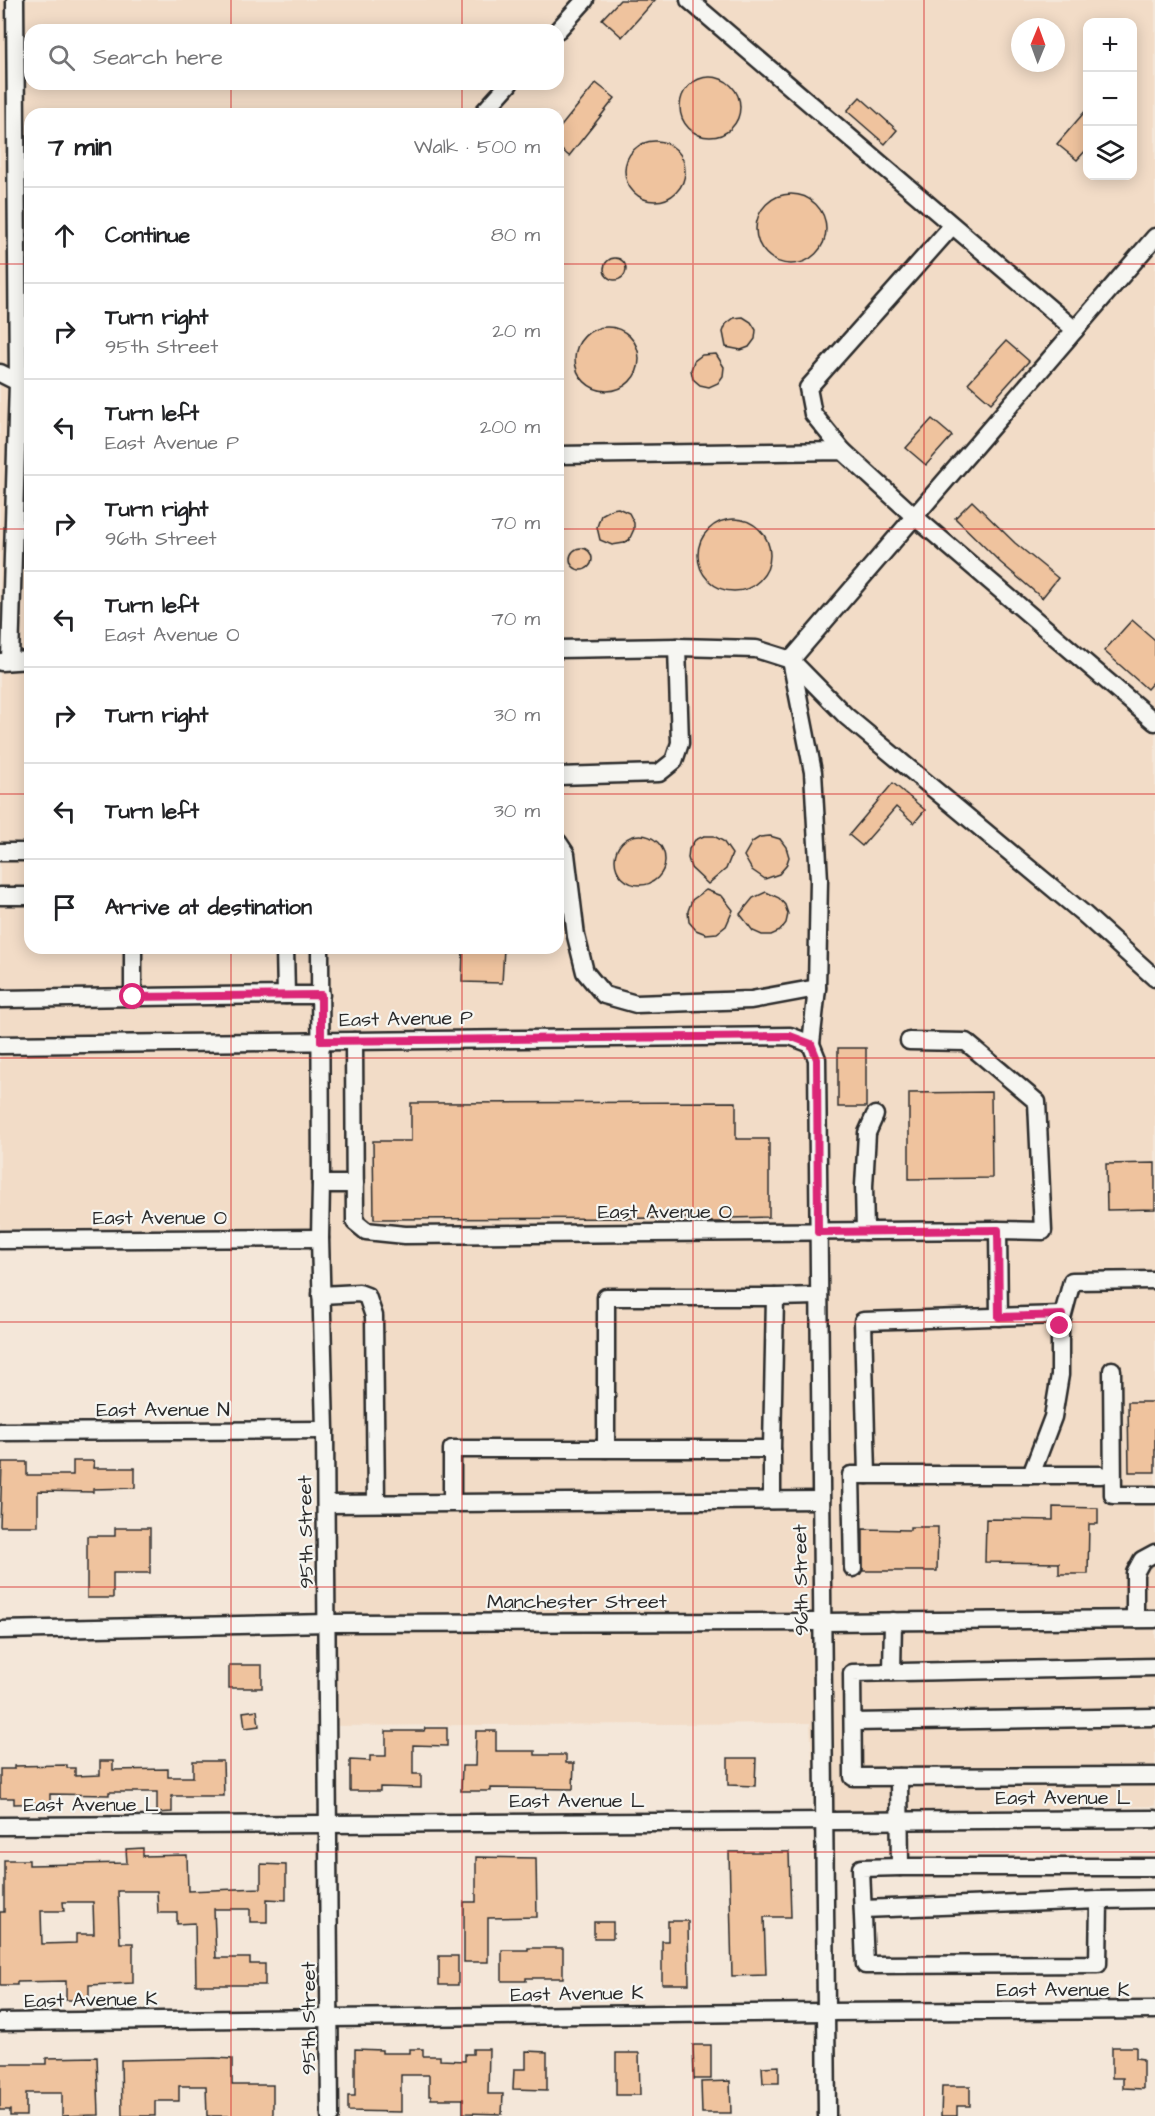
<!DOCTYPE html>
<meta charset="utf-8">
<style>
:root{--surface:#fff;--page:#f6f6f6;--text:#202124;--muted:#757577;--line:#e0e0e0}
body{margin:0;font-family:"Architects Daughter",sans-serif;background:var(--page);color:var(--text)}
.controls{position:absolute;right:18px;top:18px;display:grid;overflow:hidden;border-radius:12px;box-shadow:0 3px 15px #0003}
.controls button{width:54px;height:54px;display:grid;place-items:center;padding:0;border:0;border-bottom:2px solid var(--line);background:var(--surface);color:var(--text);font:30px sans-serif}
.compass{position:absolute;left:1011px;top:18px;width:54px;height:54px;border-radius:50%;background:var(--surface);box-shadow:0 3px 15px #0003;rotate:1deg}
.stop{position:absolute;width:18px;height:18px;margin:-14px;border:4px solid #db2777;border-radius:50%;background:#fff}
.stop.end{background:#db2777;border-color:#fff;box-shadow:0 2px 6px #0008}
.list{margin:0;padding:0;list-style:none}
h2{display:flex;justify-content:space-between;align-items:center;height:78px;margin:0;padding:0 24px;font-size:26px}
h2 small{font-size:20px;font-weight:400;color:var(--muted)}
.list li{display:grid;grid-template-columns:39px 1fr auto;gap:18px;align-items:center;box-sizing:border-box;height:96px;padding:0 24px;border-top:2px solid var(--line)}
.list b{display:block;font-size:22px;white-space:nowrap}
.list p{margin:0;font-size:20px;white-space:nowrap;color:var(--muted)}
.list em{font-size:20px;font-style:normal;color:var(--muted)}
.icon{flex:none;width:33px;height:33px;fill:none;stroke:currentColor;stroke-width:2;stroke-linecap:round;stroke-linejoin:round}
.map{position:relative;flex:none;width:1155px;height:2116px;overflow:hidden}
.search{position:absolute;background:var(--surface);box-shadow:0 3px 15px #0003;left:24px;top:24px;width:540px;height:66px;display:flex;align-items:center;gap:15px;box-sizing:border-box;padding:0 21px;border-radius:18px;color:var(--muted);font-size:22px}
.panel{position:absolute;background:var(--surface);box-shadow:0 3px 15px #0003;left:24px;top:108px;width:540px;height:846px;border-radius:18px}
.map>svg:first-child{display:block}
.built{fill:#f2dcc7;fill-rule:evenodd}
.building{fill:#efc39e;stroke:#2b2b2b;stroke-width:1.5;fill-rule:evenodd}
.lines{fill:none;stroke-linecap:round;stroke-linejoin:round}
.minor-casing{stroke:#2b2b2b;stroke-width:21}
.minor{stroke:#f6f6f2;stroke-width:16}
.route{stroke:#db2777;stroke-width:8}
.grid{fill:none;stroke:#d62828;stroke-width:1.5;stroke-opacity:0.55}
.labels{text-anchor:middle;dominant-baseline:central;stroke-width:4.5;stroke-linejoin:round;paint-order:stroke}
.street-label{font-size:20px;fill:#2b2b2b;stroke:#f6f6f2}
</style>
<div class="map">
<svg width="1155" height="2116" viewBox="0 0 1155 2116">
<rect width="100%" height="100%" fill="#f4e7d9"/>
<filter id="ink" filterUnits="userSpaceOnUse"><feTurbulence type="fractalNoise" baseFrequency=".0167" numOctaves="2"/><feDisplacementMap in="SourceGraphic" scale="12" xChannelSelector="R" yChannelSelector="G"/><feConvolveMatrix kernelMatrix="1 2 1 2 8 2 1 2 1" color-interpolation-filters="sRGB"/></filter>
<g filter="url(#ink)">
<path class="built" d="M0 0H1155V1806L815 1812 810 1723 321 1726 312 1228 0 1229ZM1088 22H1132V176H1088ZM1020 27H1056V63H1020ZM30 30H558V84H30ZM30 114H558V948H30Z"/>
<g class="building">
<polygon points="620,0 655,0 622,37 602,19"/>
<circle cx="710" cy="107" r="30"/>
<polygon points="596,83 615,98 569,156 558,147 558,130"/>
<polygon points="860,97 897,130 885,144 847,111"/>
<polygon points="1088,108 1088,148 1077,160 1057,144"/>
<circle cx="655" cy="171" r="30"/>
<circle cx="791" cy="229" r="35"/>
<circle cx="615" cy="269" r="11"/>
<polygon points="743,317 751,322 756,330 755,339 749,347 741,350 726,347 723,332 726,324 734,318"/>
<circle cx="607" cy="359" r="32"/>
<polygon points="1006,341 1029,361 991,403 968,383"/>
<polygon points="716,354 724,367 723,376 718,383 709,387 700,385 693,379 691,370 694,361 702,355"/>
<polygon points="932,419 952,436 926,465 906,448"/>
<polygon points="972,501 1015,543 1058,578 1042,598 1001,563 955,518"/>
<polygon points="618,508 629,513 634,523 634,529 629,540 624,543 612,545 600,540 597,527 601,515 612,509"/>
<circle cx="734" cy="555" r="36"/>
<circle cx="581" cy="559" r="11"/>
<polygon points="1132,620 1155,640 1155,680 1147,689 1104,651"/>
<polygon points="893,783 925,810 914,823 896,807 862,846 849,835"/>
<circle cx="640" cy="860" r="25"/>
<polygon points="704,836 714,836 723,841 732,854 726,869 708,884 691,868 688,858 689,849 695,840"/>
<polygon points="770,836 780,839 786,847 789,857 786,866 779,874 765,879 752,870 744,856 752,842 760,837"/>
<polygon points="706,890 722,896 733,910 726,926 717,933 706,934 696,930 689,922 688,911 692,900"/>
<polygon points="766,892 779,898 785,905 788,914 786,923 780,931 771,935 762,935 753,931 740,914 753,898"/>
<polygon points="463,948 504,948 502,983 462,982"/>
<rect x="838" y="1048" width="28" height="59"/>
<polygon points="991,1092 992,1178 909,1179 909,1093"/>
<polygon points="736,1102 736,1139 769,1139 769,1217 731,1218 731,1222 706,1222 706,1218 374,1219 373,1141 411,1141 411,1103"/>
<polygon points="1155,1163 1155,1209 1107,1210 1106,1164"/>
<polygon points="1128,1402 1155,1402 1155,1472 1129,1472"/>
<polygon points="73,1461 94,1461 93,1468 135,1468 135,1488 93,1489 93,1492 38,1491 38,1526 0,1526 2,1462 27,1462 27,1475 73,1475"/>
<polygon points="1053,1507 1098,1508 1098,1524 1089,1524 1088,1574 1059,1574 1059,1563 985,1562 986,1519 1053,1520"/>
<polygon points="910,1527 938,1527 937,1571 863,1571 863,1529 910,1530"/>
<polygon points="115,1528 150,1528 150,1573 113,1573 113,1598 87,1598 87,1536 115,1536"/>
<rect x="229" y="1665" width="33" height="23"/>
<polygon points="257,1710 259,1726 245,1728 243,1712"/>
<polygon points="425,1728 447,1728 447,1746 413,1745 413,1774 421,1774 421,1788 380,1787 380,1791 350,1791 350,1760 370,1761 370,1756 386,1756 386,1731 424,1731"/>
<polygon points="476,1731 496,1731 496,1751 535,1751 535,1755 566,1755 566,1763 574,1763 573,1789 491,1788 491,1791 461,1791 462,1766 475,1766"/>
<polygon points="728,1758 756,1758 755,1786 728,1785"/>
<polygon points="100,1761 113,1761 113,1770 168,1769 168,1777 193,1777 193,1761 223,1761 224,1796 172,1796 172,1812 157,1813 157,1792 109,1792 109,1795 50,1794 50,1803 14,1804 14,1798 0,1798 0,1769 14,1769 14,1766 67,1765 67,1768 75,1768 75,1776 100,1775"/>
<path d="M143 1848V1856L187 1855 188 1891 261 1888V1864L286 1865V1900L267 1899V1922H250V1909H214L216 1958H250V1964H265V1985H196L195 1923 177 1924V1913H158L157 1891H118L120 1943H133V1983L89 1985V2000H66V1981L17 1982V1985H0V1912H4V1860H29V1865L127 1863 126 1849ZM63 1902H93L94 1934H76V1943L42 1944 41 1911H64Z"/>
<polygon points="729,1852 789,1852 791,1917 764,1917 766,1975 732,1976"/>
<polygon points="476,1857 536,1858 537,1917 488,1918 488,1962 464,1962 464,1902 476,1902"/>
<polygon points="668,1921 688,1921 689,1984 662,1984 662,1941 668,1941"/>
<rect x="594" y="1922" width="19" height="16"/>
<polygon points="528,1948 563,1948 563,1978 526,1978 526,1981 502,1981 502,1950 528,1950"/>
<rect x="439" y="1956" width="19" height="29"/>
<polygon points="693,2045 711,2045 711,2079 694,2079"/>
<polygon points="1112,2047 1136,2047 1136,2058 1143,2059 1143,2089 1123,2088 1123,2078 1112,2078"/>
<polygon points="355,2049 382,2050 382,2053 410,2053 410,2049 423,2049 423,2056 440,2056 440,2060 465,2061 465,2054 473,2054 473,2049 489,2049 488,2094 503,2094 502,2114 463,2113 463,2099 431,2099 431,2096 429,2096 429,2075 401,2075 401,2112 348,2111 348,2096 355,2096"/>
<polygon points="526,2051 547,2052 547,2090 513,2089 514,2069 526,2069"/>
<polygon points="616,2053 639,2053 640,2095 616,2095"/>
<polygon points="97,2057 99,2115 62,2116 62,2093 26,2093 26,2116 10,2116 10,2110 0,2110 0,2064 46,2064 46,2058"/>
<polygon points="215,2058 232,2059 232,2085 273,2085 273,2116 207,2116 206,2086 179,2086 179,2101 155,2101 155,2116 122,2116 121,2060"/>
<polygon points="779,2066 779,2083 763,2083 762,2067"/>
<polygon points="730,2081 731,2113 702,2113 701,2082"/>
<polygon points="942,2086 970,2086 970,2106 957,2106 957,2116 941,2116"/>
</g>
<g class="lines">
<g class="minor-casing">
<g id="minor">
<polyline points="689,0 1075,330"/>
<polyline points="558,30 585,0"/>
<polyline points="482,114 509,84"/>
<polyline points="0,373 18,382"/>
<polyline points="843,451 813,414 808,388 952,226"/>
<polyline points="558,455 843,451 915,517 1155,722"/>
<polyline points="558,649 677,647 756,649 791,660 846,716 1084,914 1155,978"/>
<polyline points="10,660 18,382 15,0"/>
<polyline points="791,660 813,772 819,880 817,988 811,1044 817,1059 827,2116"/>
<polyline points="791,660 1155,237"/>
<polyline points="1,662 30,660"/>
<polyline points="558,776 659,773 674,761 680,743 677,647"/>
<polyline points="558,842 566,854 576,936 585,972 604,995 636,1004 751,1000 817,988"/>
<polyline points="0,852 30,852"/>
<polyline points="0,896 30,896"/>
<polyline points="320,948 321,1184 320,1238 325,1430 330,2116"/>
<polyline points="286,995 321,995"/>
<polyline points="133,997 133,948"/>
<polyline points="0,999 286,995 285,948"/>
<polyline points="354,1041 355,1222 366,1231 405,1235 998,1230 999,1317"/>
<polyline points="909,1041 966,1042 1037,1102 1043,1231 998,1230"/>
<polyline points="0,1045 790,1036 811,1044"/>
<polyline points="321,1184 355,1184"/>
<polyline points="865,1231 864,1186 867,1133 875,1115"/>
<polyline points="0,1240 320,1238"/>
<polyline points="321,1295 359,1293 367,1296 374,1316 376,1503"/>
<polyline points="775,1297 818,1296"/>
<polyline points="1112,1370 1113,1495 1155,1495"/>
<polyline points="0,1432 325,1430"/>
<polyline points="606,1449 606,1297 775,1297 772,1449"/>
<polyline points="867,1475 863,1321 1062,1315"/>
<polyline points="1031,1475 1053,1417 1060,1375 1060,1326 1072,1281 1155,1280"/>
<polyline points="452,1502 452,1449 772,1449 772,1500"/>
<polyline points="326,1504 821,1500"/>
<polyline points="853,1568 851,1475 1101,1475"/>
<polyline points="1135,1619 1135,1573 1142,1560 1155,1553"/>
<polyline points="0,1630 328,1623 822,1622 1155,1619"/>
<polyline points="1155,1667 852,1673 853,1777 1155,1776"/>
<polyline points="892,1672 893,1621"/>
<polyline points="853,1722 1155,1717"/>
<polyline points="899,1777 900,1867 1155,1867"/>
<polyline points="0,1826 1155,1819"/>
<polyline points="900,1867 861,1868 865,1965 1098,1964 1099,1900 1155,1899"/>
<polyline points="863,1909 1099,1900"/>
<polyline points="0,2022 826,2012 1155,2010"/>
</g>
</g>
<use href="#minor" class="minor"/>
</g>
</g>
<g class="lines" filter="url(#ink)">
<polyline class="route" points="133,997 321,995 321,1041 790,1036 811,1044 817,1059 818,1232 998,1230 999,1317 1062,1315 1060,1326"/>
</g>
<path class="grid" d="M231 0V30M462 0V30M693 0V2116M924 0V2116M231 84V114M462 84V114M0 264H30M558 264H1155M0 529H30M558 529H1155M0 794H30M558 794H1155M231 948V2116M462 948V2116M0 1058H1155M0 1322H1155M0 1587H1155M0 1852H1155"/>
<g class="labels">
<g class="street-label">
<text transform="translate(406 1019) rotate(-1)">East Avenue P</text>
<text x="665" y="1212">East Avenue O</text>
<text x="160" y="1218">East Avenue O</text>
<text x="163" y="1410">East Avenue N</text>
<text transform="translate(306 1532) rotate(-91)">95th Street</text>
<text transform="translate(801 1580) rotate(-91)">96th Street</text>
<text x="577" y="1602">Manchester Street</text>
<text x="1063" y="1798">East Avenue L</text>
<text x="577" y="1801">East Avenue L</text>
<text x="91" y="1805">East Avenue L</text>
<text x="1063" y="1990">East Avenue K</text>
<text transform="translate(577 1994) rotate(-1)">East Avenue K</text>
<text transform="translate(91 2000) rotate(-1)">East Avenue K</text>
<text transform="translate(309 2018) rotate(-90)">95th Street</text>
</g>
</g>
</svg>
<div class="controls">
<button>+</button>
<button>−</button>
<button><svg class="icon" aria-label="layers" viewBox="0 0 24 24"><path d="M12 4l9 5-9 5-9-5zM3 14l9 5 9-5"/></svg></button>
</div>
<svg class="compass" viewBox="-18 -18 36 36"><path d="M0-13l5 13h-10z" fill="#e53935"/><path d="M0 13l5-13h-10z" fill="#757577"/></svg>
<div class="stop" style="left:133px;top:997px"></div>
<div class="stop end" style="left:1060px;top:1326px"></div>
<div class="search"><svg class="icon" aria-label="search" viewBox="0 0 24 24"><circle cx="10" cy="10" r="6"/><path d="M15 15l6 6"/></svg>Search here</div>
<section class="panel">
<h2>7 min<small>Walk · 500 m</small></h2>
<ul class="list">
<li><svg class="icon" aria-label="ahead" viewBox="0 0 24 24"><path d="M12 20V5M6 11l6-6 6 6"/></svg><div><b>Continue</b></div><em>80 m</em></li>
<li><svg class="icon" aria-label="right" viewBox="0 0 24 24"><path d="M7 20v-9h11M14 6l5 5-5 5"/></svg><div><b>Turn right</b><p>95th Street</p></div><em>20 m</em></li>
<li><svg class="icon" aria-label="left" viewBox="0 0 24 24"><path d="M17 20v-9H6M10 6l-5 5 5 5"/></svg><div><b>Turn left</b><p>East Avenue P</p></div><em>200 m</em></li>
<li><svg class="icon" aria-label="right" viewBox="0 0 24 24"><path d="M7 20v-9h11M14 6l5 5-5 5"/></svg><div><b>Turn right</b><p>96th Street</p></div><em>70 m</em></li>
<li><svg class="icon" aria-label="left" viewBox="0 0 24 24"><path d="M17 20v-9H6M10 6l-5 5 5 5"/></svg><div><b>Turn left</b><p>East Avenue O</p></div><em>70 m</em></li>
<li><svg class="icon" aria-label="right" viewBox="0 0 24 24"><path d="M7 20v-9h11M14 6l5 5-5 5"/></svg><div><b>Turn right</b></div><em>30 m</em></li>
<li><svg class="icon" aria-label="left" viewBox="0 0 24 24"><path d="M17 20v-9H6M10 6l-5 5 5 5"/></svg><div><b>Turn left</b></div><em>30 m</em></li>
<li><svg class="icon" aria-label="arrive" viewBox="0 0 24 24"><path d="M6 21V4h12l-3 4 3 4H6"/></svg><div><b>Arrive at destination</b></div></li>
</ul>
</section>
</div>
